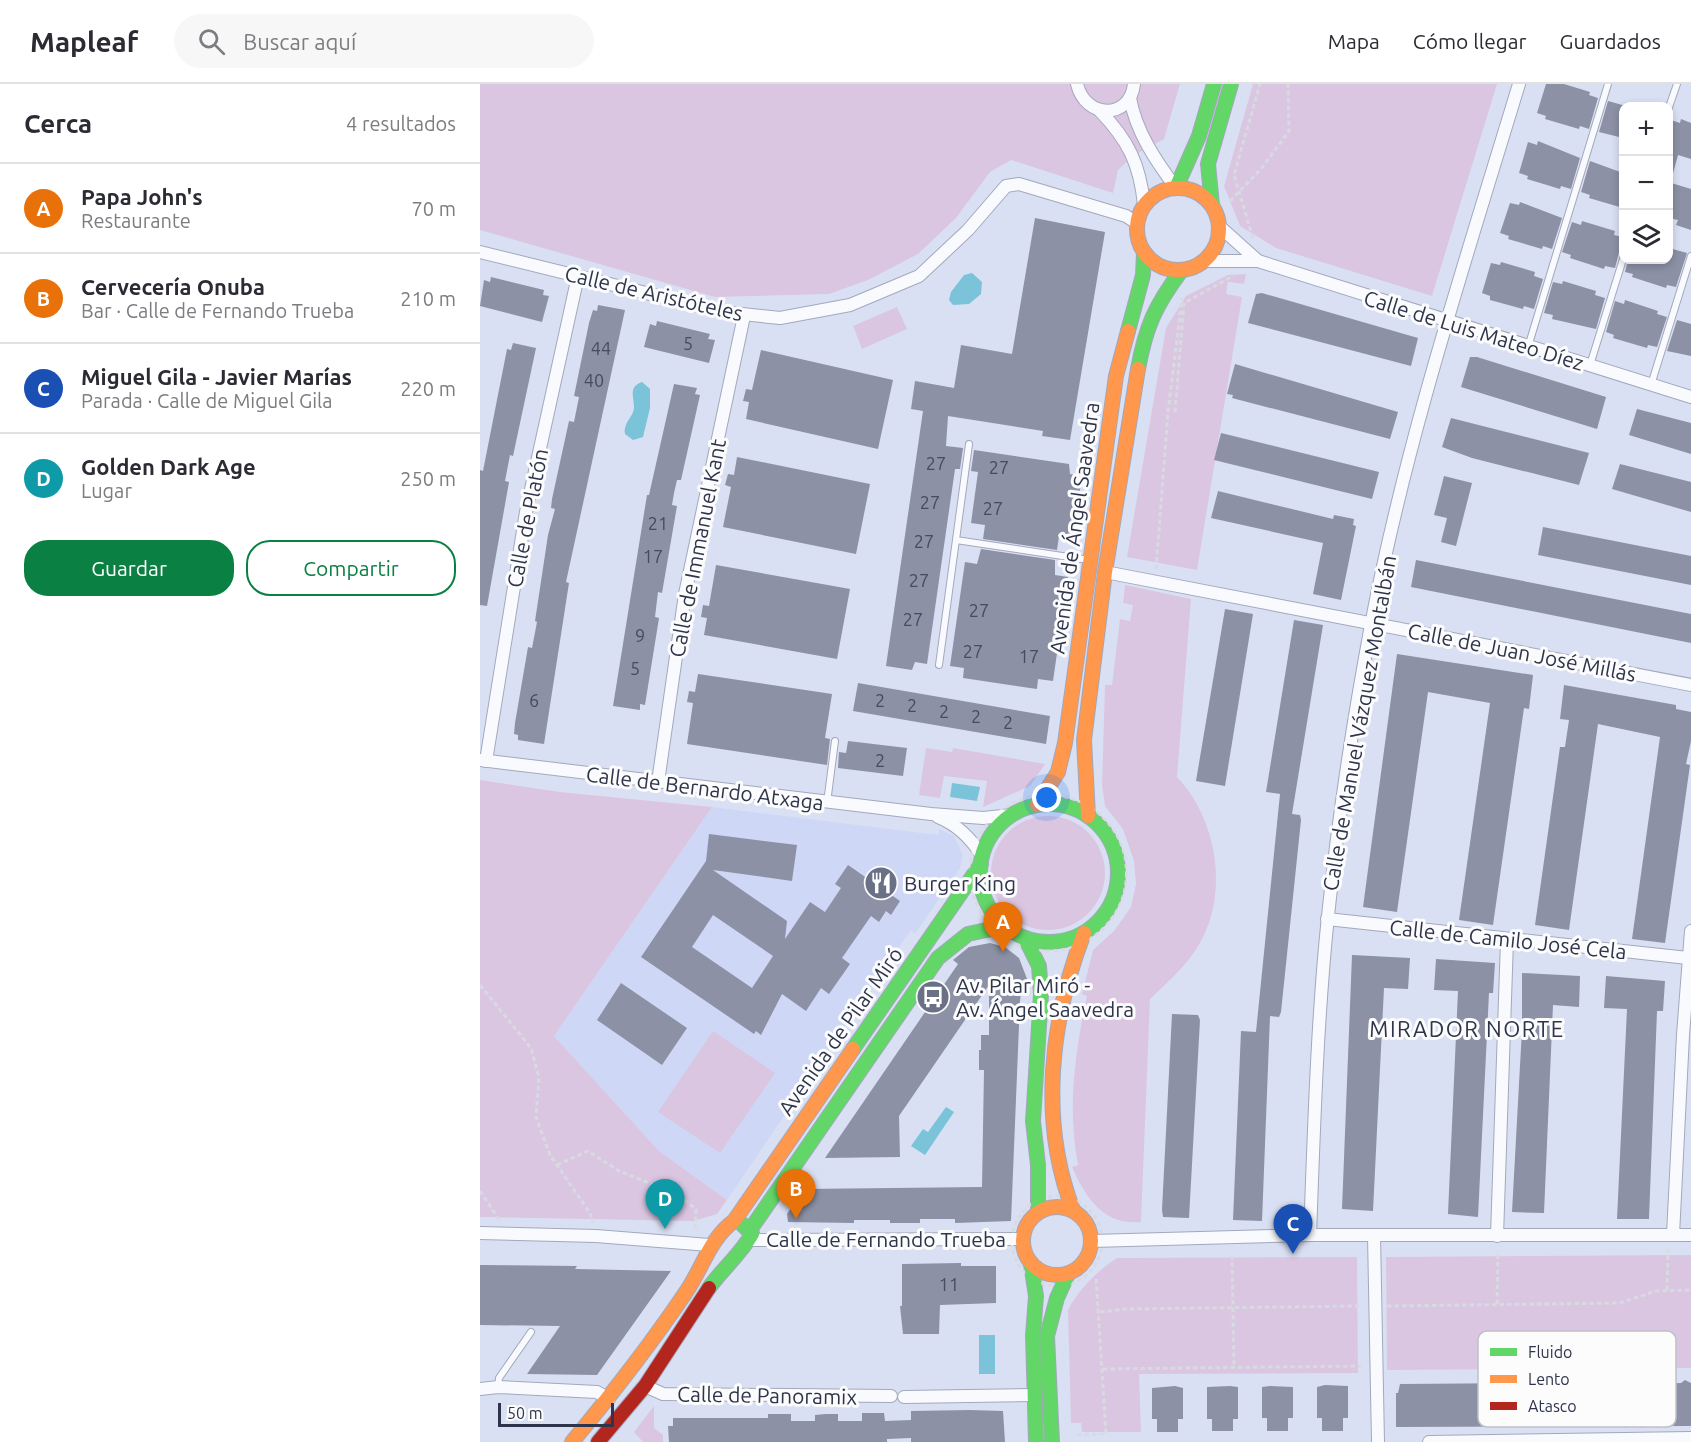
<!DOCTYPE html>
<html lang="es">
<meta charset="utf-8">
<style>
:root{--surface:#fff;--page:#f7f7f7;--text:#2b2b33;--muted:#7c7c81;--line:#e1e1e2;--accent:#0b8043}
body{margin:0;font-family:Ubuntu,sans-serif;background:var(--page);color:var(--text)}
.controls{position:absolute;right:18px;top:18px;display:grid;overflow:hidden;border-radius:12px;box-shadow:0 3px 9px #0003}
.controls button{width:54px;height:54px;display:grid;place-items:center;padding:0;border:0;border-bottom:2px solid var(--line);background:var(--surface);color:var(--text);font:30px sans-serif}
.scale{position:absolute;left:18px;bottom:15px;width:116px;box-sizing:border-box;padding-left:6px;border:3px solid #2e344b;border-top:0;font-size:16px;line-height:21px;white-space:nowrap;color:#2e344b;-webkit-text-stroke:4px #fcfcfc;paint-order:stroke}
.you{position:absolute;left:567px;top:714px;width:21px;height:21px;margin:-15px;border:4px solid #fff;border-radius:50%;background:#1a73e8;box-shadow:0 0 0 9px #1a73e833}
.badge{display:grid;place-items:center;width:39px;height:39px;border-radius:50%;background:var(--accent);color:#fff;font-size:20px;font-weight:700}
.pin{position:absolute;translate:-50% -50px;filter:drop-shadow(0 2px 3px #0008)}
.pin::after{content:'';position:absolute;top:32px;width:21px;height:18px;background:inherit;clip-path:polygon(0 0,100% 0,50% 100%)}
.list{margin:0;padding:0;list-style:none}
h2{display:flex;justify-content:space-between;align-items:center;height:78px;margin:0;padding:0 24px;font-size:26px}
h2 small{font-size:20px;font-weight:400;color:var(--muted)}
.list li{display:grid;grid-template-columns:39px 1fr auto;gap:18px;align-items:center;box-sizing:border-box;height:90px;padding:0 24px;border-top:2px solid var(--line)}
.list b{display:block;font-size:22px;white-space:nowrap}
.list p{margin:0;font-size:20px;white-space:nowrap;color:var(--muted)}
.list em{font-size:20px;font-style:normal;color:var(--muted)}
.actions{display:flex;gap:12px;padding:18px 24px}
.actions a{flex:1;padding:14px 0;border:2px solid var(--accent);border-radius:24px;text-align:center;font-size:21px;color:var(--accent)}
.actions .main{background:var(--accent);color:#fff}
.icon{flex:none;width:33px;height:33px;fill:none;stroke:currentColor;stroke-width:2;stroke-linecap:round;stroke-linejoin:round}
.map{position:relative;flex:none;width:1211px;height:1358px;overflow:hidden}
header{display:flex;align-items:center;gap:36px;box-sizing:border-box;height:84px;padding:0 30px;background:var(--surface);border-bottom:2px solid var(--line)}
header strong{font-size:28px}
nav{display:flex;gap:33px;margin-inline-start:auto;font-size:21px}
.search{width:420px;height:54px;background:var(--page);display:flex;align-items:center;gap:15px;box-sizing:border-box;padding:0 21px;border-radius:33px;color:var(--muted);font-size:22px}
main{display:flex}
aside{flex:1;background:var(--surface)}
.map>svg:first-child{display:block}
.built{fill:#ced7f6}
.green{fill:#dbc6e2}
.water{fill:#7ac3d8}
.building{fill:#8c91a5;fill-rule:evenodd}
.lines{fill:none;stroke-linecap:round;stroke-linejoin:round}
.lane-casing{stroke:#a3a8bb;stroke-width:8}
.street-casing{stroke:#a3a8bb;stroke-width:14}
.fast-casing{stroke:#a3a8bb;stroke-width:16}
.slow-casing{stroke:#a3a8bb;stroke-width:16}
.jam-casing{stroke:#a3a8bb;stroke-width:16}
.path{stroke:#d8dae1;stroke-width:3;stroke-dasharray:4.5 3;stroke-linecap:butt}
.lane{stroke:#f9fafd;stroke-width:6}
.street{stroke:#f9fafd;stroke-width:12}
.fast{stroke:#63d668;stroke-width:14}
.slow{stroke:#ff974d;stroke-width:14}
.jam{stroke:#b3261e;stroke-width:14}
.labels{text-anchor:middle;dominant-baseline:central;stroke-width:6;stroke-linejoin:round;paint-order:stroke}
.number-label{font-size:18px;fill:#464b62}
.street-label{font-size:21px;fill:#2e344b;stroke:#fcfcfc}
.poi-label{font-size:21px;fill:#2e344b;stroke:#fcfcfc;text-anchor:start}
.neighbourhood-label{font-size:22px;letter-spacing:1.5px;fill:#2e344b;stroke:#fcfcfc}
.key{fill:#fcfcfc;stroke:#bec0c7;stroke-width:1.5}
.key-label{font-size:16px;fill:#2e344b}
</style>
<header>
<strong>Mapleaf</strong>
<div class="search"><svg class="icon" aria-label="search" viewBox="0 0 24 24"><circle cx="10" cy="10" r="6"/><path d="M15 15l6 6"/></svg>Buscar aquí</div>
<nav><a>Mapa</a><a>Cómo llegar</a><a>Guardados</a></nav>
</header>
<main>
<aside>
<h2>Cerca<small>4 resultados</small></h2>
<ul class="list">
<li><span class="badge" style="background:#e8710a">A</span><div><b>Papa John's</b><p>Restaurante</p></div><em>70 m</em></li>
<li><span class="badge" style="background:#e8710a">B</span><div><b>Cervecería Onuba</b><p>Bar · Calle de Fernando Trueba</p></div><em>210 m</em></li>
<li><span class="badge" style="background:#1a4fb4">C</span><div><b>Miguel Gila - Javier Marías</b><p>Parada · Calle de Miguel Gila</p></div><em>220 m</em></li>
<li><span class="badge" style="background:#0f9aa8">D</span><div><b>Golden Dark Age</b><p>Lugar</p></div><em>250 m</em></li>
</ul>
<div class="actions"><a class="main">Guardar</a><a>Compartir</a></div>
</aside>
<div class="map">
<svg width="1211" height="1358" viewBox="0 0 1211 1358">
<rect width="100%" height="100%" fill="#dae0f4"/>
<polygon class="built" points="232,723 458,751 459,745 474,752 483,771 480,784 435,850 431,846 419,863 247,1116 179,1067 74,952"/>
<g class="green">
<polygon points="0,0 700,0 684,55 653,72 638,86 633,109 531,76 510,88 476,134 438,170 388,196 349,210 235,213 0,146"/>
<polygon points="773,0 1017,0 952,212 796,164 760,142 744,102"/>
<polygon points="766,190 764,200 748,198 746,210 762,213 717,486 647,473 686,244 706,212 748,191"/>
<polygon points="417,223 427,245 382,265 373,242"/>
<path d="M645 501 711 515 697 693C738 736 750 812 717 864 704 884 687 899 670 915L661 1138C624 1142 605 1113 592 1083L598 1081C587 1024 595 968 607 912L602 910 613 866 634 847 651 823 656 800 654 777 643 745 625 722 622 701 625 601H632L640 535 650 537 653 521 643 519Z"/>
<polygon points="446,664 472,668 473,664 565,680 550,702 503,723 507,697 464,692 460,714 439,711"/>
<polygon points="0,696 80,708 232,723 74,952 179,1067 247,1116 237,1130 213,1137 0,1133"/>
<circle cx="568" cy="789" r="57"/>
<polygon points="233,947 295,989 240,1069 178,1028"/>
<polygon points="1211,1171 1211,1284 907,1286 906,1173"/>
<path d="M877 1173 878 1289 659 1290 661 1348H602L601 1339H591L588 1226C597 1207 619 1185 637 1174Z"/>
<polygon points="174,1322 174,1344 183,1351 183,1358 163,1358 154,1348"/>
</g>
<g class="water">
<polygon points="492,189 502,198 501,210 489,220 473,221 469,216 471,208 484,191"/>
<path d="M162 298 170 305V324L163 353 153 356 145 350C143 338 154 333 154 323 154 312 148 303 162 298Z"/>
<polygon points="472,699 500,703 497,717 470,713"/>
<polygon points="466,1023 474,1028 445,1071 431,1062 443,1045 448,1048"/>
<rect x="499" y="1251" width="16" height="39"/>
</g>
<g class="building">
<polygon points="1066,0 1084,0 1110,8 1109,11 1118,14 1109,45 1100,42 1099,45 1065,35 1066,32 1057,29"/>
<polygon points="1128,17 1146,22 1143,22 1143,54 1119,48"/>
<polygon points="1201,35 1211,39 1211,75 1198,71 1192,93 1188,93 1188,44 1191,36 1200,39"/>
<polygon points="1058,57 1100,74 1091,105 1081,102 1080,105 1047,95 1048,92 1039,89 1048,58 1057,61"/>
<polygon points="1110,77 1143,89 1143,124 1109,114 1110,111 1101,108"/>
<polygon points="1188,98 1211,105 1211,146 1196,141 1198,136 1188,134"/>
<polygon points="1040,118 1082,134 1072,165 1063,162 1062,165 1028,155 1029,152 1020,149 1030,119 1039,121"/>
<polygon points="555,134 625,148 590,356 562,352 563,347 468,332 466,362 483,364 480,385 475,385 447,580 435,578 432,586 406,582 443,327 431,325 435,297 474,304 481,261 532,270"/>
<polygon points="1102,137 1135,147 1134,151 1143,153 1135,184 1125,182 1124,185 1090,174 1091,171 1082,168 1092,138 1101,141"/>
<polygon points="1189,164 1207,169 1196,203 1187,201 1186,204 1152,193 1153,190 1145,188 1148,176 1188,176"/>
<polygon points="1021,178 1055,188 1054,192 1063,195 1054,225 1044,222 1043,225 1010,216 1010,212 1002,209 1011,179 1020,181"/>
<polygon points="11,193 64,206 63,211 69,212 62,238 0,222 4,196 10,198"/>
<polygon points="1083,197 1116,207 1115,211 1125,214 1116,245 1072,235 1073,231 1064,229 1073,198 1082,200"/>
<polygon points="782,209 938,254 931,282 768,239 776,210"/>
<polygon points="1145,216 1178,227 1177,230 1187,233 1177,263 1168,261 1167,264 1133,254 1134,251 1126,248 1135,217 1144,220"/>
<polygon points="118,221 145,226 86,498 89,499 64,660 38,656 38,651 34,650 35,639 48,563 52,564 57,538 55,537 68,451 75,425 71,424 72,415 89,337 94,338 99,313 94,312 109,239 113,226 117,227"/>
<polygon points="1197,236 1211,240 1211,272 1187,267"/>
<polygon points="177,237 230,250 228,255 235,256 229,279 164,263 170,240 176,242"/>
<polygon points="33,259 56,264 33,372 30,371 25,397 29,398 7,522 0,521 0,386 3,387 27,265 31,266"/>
<polygon points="281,266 413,296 398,365 266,335 269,318 263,317 266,305 272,306"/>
<polygon points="990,273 997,273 1126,313 1117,345 981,303"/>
<polygon points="755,280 918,328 910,355 752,314 753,311 747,310"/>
<polygon points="194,300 217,304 215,310 220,311 201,396 197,396 194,409 192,421 197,422 182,509 178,508 175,533 179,534 165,621 160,620 160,626 133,622 167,411 169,411"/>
<polygon points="1157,325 1211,339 1211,370 1149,351"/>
<polygon points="971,334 1109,369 1099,401 992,374 962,363"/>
<polygon points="741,349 899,388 892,415 734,376"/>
<polygon points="494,366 589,380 590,390 602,392 593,454 579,452 577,466 503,455 505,441 491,439 498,388 491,387"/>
<polygon points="257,373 390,400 376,470 243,443 251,403 245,401 248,390 254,391"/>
<polygon points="1140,380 1211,398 1211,428 1132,405"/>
<polygon points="964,392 992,399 976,462 961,458 967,434 954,431"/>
<polygon points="738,407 853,435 854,431 874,435 873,441 876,442 861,516 833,510 843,459 731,434"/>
<polygon points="1063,443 1211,472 1211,501 1058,471"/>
<polygon points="501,465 575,476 575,491 588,493 573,597 558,595 557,605 483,594 484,584 470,582 485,478 497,480"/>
<polygon points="936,476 1211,530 1211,559 931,503"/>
<polygon points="236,481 370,505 357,575 224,551 227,534 221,533 223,521 229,522"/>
<polygon points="745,525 773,530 745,702 716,697"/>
<polygon points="814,536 843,541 812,730 820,731 821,736 801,928 799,933 790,932 782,1137 753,1136 761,947 776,948 800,710 786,708"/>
<polygon points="917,570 1053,591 1049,625 1044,624 1013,841 979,836 1010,619 948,608 917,828 883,823"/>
<polygon points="218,590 352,610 345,654 350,655 347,681 207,660 213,619 207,618 209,607 215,608"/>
<polygon points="378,599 570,632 566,660 373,627"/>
<polygon points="1084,601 1196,621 1196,625 1211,628 1211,657 1206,680 1210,681 1185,859 1152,855 1180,653 1118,640 1089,846 1055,841 1080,663 1085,663 1089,636 1080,635"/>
<polygon points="368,657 427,664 423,692 358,684 359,668 366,669"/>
<path d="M229 750 317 761 312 797 233 786 307 837 305 855 330 818 345 828 361 804 355 800 368 781 420 817 411 831 406 827 399 838 391 832 362 874 370 880 349 910 341 904 326 927 302 910 281 951 276 947 274 950 161 873 226 777ZM233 831 293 872 272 904 212 863Z"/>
<polygon points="510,859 525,863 539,874 549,900 542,900 540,917 531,1137 475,1139 475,1135 440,1135 440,1139 410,1139 410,1136 374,1136 374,1139 308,1138 307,1130 324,1105 502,1103 504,986 499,986 499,966 501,966 501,951 509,951 509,901 419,1032 420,1073 345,1074 478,880 473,876 489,863"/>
<polygon points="872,871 930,874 928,905 904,904 893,1127 862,1125"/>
<polygon points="956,875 1015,879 1013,909 1009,909 998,1133 968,1130 978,907 954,906"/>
<polygon points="1042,889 1100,892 1099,923 1073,921 1064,1129 1032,1128 1042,945"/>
<polygon points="1126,892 1185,897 1183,927 1177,927 1169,1135 1137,1135 1147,925 1124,924"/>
<polygon points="141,899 207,944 182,981 117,936"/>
<polygon points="692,930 718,931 720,936 709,1134 683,1133 682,1126"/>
<polygon points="481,1179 481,1182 516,1182 516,1219 460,1221 459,1250 423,1250 420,1222 422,1222 422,1180"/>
<polygon points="0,1181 97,1182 95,1185 191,1187 117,1291 47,1290 80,1242 0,1241"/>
<polygon points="1205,1296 1211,1299 1211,1342 916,1343 916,1309 918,1309 920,1300 1049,1299 1058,1302 1082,1302 1086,1299 1123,1300 1137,1297 1141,1301 1201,1299"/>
<polygon points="845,1301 868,1302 868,1334 863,1334 863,1347 842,1347 842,1334 837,1334 837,1303"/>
<polygon points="695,1302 703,1304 703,1335 698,1335 698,1348 677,1348 677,1335 672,1335 672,1304"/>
<polygon points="750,1302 758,1303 758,1335 753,1335 753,1347 732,1347 732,1335 727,1335 727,1303"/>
<polygon points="790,1302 813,1303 813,1334 808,1334 808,1347 787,1347 787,1334 782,1334 782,1303"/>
<polygon points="490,1326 523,1327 525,1358 431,1358 431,1354 407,1355 407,1358 189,1358 188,1342 193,1342 193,1334 288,1334 288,1330 311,1330 311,1337 335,1337 335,1331 346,1330 358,1330 358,1337 382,1337 382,1329 404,1329 405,1337 431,1336 431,1327"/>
</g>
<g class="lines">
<g class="lane-casing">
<g id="lane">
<polyline points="1188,26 1197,0"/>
<polyline points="1048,263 1128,0"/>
<polyline points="1110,281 1144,172"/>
<polyline points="1171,301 1211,172"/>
<polyline points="476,456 609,476"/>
<polyline points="459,581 489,360"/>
<polyline points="347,719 355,657"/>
<polyline points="18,1303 19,1294 51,1248"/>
</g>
</g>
<g class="street-casing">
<g id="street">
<path d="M597 0C605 35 650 36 654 0"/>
<path d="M650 14C656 48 676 77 696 104"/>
<path d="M620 27C648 56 660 80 664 121"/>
<polyline points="739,142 778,177"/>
<polyline points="0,168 243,228 300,234 370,221 439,192 488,146 526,102 539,100 646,132 657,139"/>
<polyline points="725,177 778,177 1211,313"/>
<polyline points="625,488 1211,601"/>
<polyline points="0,676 451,730 503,734 532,731"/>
<polyline points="6,677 46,428 98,192"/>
<polyline points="178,698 205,510 264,232"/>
<path d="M458 733C478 741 491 754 502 772"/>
<polyline points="847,835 1208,874"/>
<polyline points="0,1149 116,1152 229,1161"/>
<path d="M830 1151C834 1045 837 938 848 832 858 735 873 637 891 541 926 357 985 178 1039 0"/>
<polyline points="894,1151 898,1358"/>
<polyline points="1193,1151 1203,951 1211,847"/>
<polyline points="1017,1152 1027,856"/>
<polyline points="270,1156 542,1155"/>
<polyline points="612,1157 830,1151 1211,1151"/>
<polyline points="165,1302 183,1310 411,1312"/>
<polyline points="0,1305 18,1303 117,1308 129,1315"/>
<polyline points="424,1313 553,1311"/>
<polyline points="949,1358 1211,1354"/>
</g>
</g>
<g class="fast-casing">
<g id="fast">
<polyline points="696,104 719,52 734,0"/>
<polyline points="732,121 728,80 751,0"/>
<polyline points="648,247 663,191 664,169"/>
<path d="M658 285C666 242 675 222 701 187"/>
<circle cx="569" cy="789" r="69"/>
<polyline points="545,854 559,882 561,910 553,1037 558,1081 558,1128"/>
<polyline points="373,965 501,780"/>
<polyline points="270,1146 458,874 488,850 525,842"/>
<polyline points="551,1180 556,1212 553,1251 556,1358"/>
<path d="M229 1204C242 1185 261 1170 272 1150L262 1140"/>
<polyline points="572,1358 567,1252 577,1214 588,1190"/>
</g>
</g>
<g class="slow-casing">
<g id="slow">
<circle cx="698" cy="145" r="41"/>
<polyline points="557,721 578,688 585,659 636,292 648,247"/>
<polyline points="608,732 604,656 625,488 658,285"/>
<circle cx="577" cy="1157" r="34"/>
<path d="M593 1126C559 1037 570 937 604 849"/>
<path d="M92 1358C132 1310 171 1260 206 1208 222 1185 230 1154 254 1137L373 965"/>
</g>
</g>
<g class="jam-casing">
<polyline id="jam" points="118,1358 165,1302 229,1204"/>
</g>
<g class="path">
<polyline points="750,117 781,85 809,47 808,0"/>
<polyline points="773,154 754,91 780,0"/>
<polyline points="695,328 704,219 753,192"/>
<polyline points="676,485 688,328 702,214"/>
<circle cx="568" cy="789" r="78"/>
<polyline points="0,901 51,964 59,994 56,1033 70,1071 110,1129 113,1139"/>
<polyline points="77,1081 108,1067 139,1087 197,1110 216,1125 215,1146"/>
<polyline points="0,1107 20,1137"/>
<circle cx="577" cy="1157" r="45"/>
<polyline points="752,1171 754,1283"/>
<polyline points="1187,1206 1188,1166"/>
<polyline points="1017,1220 1018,1167"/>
<polyline points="907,1222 1140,1219 1176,1207 1211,1206"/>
<polyline points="620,1228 647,1225 881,1222"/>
<polyline points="623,1285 881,1282"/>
<polyline points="597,1351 626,1350 616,1193"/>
</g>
<use href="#lane" class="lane"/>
<use href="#street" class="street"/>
<use href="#fast" class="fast"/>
<use href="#slow" class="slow"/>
<use href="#jam" class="jam"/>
</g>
<defs>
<g id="restaurant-disc" transform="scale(1.725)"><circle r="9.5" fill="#6a7086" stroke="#fcfcfc"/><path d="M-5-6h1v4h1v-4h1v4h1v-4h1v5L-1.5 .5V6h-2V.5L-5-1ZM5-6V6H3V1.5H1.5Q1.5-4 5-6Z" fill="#fff"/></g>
<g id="bus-disc" transform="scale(1.725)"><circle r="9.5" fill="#6a7086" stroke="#fcfcfc"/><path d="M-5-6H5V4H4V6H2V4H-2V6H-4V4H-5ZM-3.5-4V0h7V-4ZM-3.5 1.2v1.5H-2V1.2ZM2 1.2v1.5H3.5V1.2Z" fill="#fff"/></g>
</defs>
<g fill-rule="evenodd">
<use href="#restaurant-disc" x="401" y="799"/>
<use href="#bus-disc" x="453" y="913"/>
</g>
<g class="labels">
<g class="number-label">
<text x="208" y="259">5</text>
<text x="121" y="264">44</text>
<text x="114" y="296">40</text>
<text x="456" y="379">27</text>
<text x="519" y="383">27</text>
<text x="450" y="418">27</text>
<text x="513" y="424">27</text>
<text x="178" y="439">21</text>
<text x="444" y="457">27</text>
<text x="173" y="472">17</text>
<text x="439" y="496">27</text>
<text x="499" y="526">27</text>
<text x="433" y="535">27</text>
<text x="160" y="551">9</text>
<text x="493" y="567">27</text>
<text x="549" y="572">17</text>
<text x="155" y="584">5</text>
<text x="54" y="616">6</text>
<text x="400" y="616">2</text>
<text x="432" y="621">2</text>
<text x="464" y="627">2</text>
<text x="496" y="632">2</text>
<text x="528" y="638">2</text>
<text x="400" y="676">2</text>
<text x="469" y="1200">11</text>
</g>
<g class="street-label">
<text transform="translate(174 209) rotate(13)">Calle de Aristóteles</text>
<text transform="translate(994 246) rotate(17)">Calle de Luis Mateo Díez</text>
<text transform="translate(47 434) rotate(-79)">Calle de Platón</text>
<text transform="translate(594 444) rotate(-82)">Avenida de Ángel Saavedra</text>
<text transform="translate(217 464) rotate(-79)">Calle de Immanuel Kant</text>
<text transform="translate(1042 568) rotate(11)">Calle de Juan José Millás</text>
<text transform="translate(879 639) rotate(-80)">Calle de Manuel Vázquez Montalbán</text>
<text transform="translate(225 704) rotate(7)">Calle de Bernardo Atxaga</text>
<text transform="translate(1028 855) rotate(6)">Calle de Camilo José Cela</text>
<text transform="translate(360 947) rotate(-55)">Avenida de Pilar Miró</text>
<text x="406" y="1155">Calle de Fernando Trueba</text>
<text transform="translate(287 1311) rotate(1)">Calle de Panoramix</text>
</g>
<g class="poi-label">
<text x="424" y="799">Burger King</text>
<text x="476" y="901">Av. Pilar Miró -<tspan x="476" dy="24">Av. Ángel Saavedra</tspan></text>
</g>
<g class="neighbourhood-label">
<text x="987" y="944">MIRADOR NORTE</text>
</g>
</g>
<rect x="998" y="1247" width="198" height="96" rx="9" class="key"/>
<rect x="1010" y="1264" width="27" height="8" fill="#63d668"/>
<rect x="1010" y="1291" width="27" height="8" fill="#ff974d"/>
<rect x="1010" y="1318" width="27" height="8" fill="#b3261e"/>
<g class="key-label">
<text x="1048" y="1274">Fluido</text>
<text x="1048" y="1301">Lento</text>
<text x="1048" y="1328">Atasco</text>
</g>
</svg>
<div class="controls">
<button>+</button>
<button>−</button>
<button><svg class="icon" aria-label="layers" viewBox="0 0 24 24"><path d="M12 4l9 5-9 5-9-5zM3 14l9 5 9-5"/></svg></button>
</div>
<div class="scale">50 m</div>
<div class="you"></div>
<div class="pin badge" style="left:523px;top:868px;background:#e8710a">A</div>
<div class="pin badge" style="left:316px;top:1135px;background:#e8710a">B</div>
<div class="pin badge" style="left:813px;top:1170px;background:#1a4fb4">C</div>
<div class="pin badge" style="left:185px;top:1145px;background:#0f9aa8">D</div>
</div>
</main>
